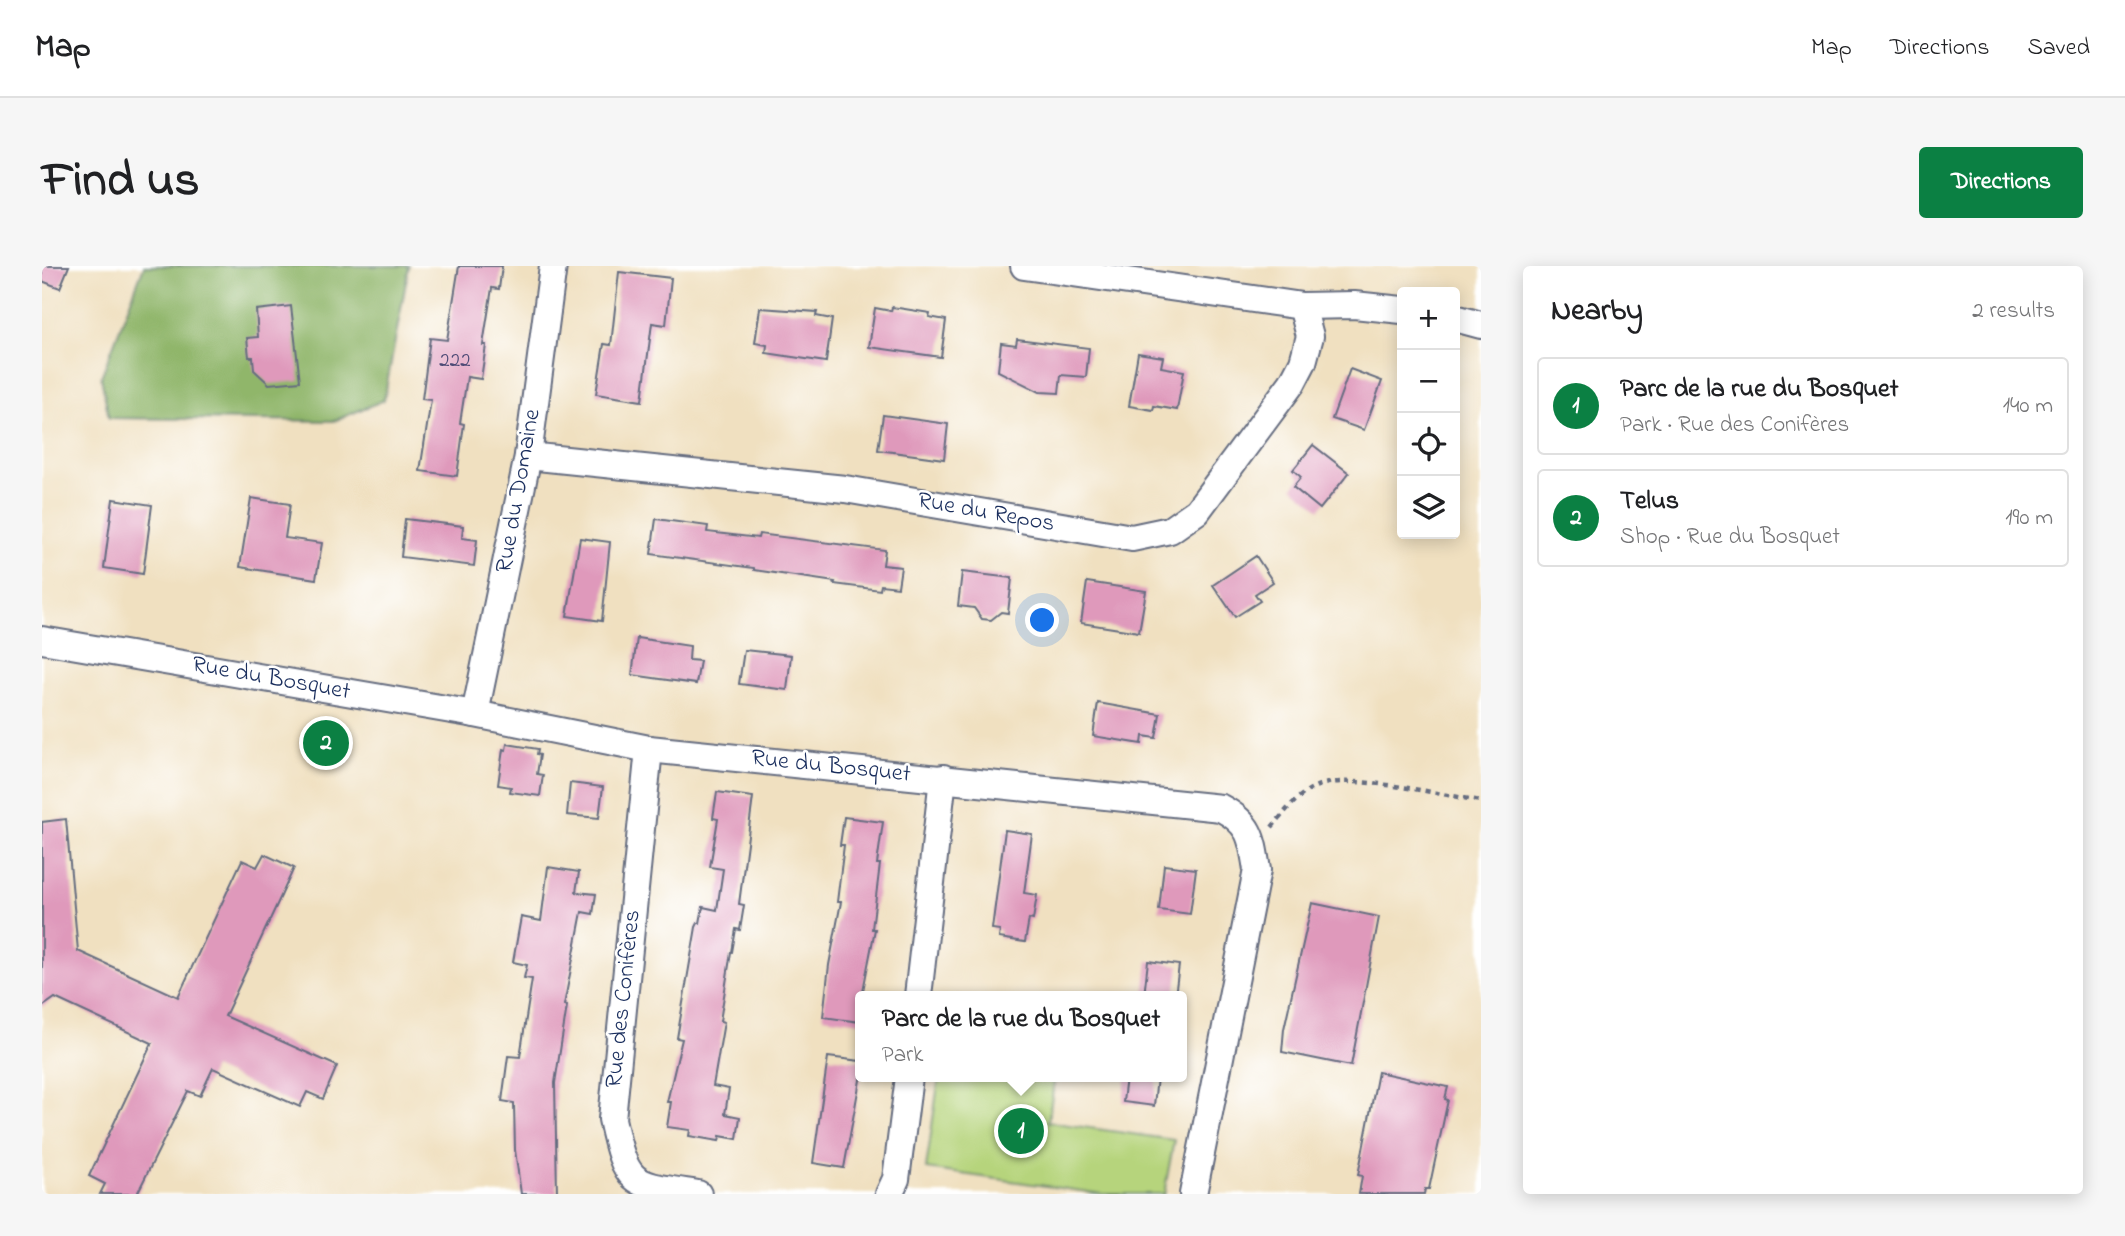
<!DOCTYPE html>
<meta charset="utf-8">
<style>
:root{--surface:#fff;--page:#f6f6f6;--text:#202124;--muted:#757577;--line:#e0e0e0;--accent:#0b8043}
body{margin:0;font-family:"Indie Flower",sans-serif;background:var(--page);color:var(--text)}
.controls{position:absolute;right:21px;top:21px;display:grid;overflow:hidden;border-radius:7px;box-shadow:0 4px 18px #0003}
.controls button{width:63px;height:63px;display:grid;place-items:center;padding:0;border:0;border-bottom:2px solid var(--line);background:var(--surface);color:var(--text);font:35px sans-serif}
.you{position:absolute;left:1001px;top:355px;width:24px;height:24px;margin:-18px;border:5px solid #fff;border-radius:50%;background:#1a73e8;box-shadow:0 0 0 10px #1a73e833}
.badge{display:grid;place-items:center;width:46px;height:46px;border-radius:50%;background:var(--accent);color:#fff;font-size:23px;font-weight:700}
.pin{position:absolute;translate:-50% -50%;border:4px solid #fff;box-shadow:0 2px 7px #0006}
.popup{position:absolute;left:813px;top:725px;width:332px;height:91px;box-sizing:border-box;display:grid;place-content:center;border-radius:7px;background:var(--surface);filter:drop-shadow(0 2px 5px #0005);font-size:23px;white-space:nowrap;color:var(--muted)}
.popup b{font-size:26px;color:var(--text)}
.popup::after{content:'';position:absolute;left:50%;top:100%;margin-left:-14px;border:14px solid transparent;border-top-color:var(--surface)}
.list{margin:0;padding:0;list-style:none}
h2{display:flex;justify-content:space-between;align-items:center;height:91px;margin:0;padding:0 28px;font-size:30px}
h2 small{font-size:23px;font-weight:400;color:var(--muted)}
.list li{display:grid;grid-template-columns:46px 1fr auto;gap:21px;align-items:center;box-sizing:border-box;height:98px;margin:0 14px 14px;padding:0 14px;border:2px solid var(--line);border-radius:7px}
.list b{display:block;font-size:26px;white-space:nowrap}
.list p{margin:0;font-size:23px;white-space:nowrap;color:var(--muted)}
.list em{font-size:23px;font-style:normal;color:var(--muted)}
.icon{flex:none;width:38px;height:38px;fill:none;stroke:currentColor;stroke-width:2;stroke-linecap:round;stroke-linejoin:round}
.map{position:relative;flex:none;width:1439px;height:928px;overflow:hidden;border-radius:7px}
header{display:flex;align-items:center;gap:42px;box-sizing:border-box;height:98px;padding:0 35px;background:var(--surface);border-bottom:2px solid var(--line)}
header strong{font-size:33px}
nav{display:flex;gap:38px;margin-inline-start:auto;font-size:24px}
.intro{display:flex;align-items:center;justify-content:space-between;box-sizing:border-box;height:168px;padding:0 42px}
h1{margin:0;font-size:49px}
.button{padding:18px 32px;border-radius:7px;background:var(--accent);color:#fff;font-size:24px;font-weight:700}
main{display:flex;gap:42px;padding:0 42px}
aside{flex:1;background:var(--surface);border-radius:7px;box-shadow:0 4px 18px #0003}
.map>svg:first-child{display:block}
.green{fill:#b6d47b;stroke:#68826c;stroke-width:2}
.forest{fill:#90b66b;stroke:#567264;stroke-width:2}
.building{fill:#df99bb}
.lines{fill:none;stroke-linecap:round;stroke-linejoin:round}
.minor-casing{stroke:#666d80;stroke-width:30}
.path{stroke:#666d80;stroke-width:4.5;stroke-dasharray:5 5;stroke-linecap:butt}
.minor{stroke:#fff;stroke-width:26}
.labels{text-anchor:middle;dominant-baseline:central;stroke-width:5;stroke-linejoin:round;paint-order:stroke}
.number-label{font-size:21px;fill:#4c4a75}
.street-label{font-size:24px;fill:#1b2f5e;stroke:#fff}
</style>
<header>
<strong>Map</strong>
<nav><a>Map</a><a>Directions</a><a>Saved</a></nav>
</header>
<div class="intro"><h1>Find us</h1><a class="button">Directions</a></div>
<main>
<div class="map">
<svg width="1439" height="928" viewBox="0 0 1439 928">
<rect width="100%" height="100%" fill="#fff"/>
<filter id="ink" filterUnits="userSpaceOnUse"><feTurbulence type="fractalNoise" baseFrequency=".0143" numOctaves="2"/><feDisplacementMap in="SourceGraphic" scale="14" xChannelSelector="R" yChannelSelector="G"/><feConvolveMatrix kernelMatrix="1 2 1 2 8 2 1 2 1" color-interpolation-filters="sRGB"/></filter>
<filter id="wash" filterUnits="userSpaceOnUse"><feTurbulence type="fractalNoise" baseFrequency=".00686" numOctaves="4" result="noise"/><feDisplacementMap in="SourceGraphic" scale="28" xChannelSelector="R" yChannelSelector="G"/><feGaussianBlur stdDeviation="1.57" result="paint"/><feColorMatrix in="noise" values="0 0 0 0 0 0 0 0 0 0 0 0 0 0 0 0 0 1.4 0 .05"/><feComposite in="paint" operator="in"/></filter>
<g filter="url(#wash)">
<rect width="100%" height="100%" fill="#f0e0c0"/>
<polygon class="green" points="897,811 1013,811 1006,856 1132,874 1122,928 1060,928 884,903"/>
<polygon class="forest" points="102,0 367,0 342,134 292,155 67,152 59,111"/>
<g id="blocks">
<g class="building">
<polygon points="0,0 27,0 18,22 0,15"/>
<polygon points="417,0 460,0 457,23 450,22 441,79 444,79 439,113 425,111 418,157 422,158 415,210 378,205 389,134 380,133 388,72 405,74"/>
<polygon points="577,6 629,12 624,59 610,57 600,135 554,128 562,78 569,79"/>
<polygon points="249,40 258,115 227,118 212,104 211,91 207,91 205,72 216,71 214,44"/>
<polygon points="850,41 888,47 887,51 904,54 899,91 827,81 833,42 849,45"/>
<polygon points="718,42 775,46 774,50 790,53 784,96 724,87 725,79 713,77"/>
<polygon points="975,73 1047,82 1044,111 1019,109 1017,127 998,126 956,105 959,77 974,79"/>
<polygon points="1096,87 1121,91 1119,101 1142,105 1135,144 1112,140 1111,144 1087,140"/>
<polygon points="1308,103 1340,115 1322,164 1290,153"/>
<polygon points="841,149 906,158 902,193 836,184"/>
<polygon points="1271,179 1307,207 1278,243 1251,221 1259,211 1251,204"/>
<polygon points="209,232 248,238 243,272 280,277 274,313 198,301"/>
<polygon points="71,233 110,239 101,308 62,302"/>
<polygon points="363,253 421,260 420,272 435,274 432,300 359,291"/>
<polygon points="614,253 666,260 665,266 716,272 717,268 843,284 841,299 859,301 856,321 839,319 838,324 792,318 793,316 712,304 712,302 609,288"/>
<polygon points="538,272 568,276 560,355 525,350"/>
<polygon points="1214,290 1231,316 1213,328 1218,335 1193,351 1171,319"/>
<polygon points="920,306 970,312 966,347 959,346 949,354 940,353 932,342 916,340"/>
<polygon points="1045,316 1104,325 1097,366 1039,357"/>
<polygon points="595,372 648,380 647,394 658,395 654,418 590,409"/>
<polygon points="702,384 749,389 745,424 697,418"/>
<polygon points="1056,437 1118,448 1114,472 1101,470 1100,478 1051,470"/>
<polygon points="465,478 496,483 495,488 498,489 495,508 501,509 498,530 468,526 469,521 456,519 461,483 464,484"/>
<polygon points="528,517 561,521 557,552 525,549"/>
<polygon points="675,526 711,531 697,638 702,639 698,664 694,663 690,686 689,686 678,755 682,756 671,820 687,823 683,848 698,851 695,873 678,870 677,875 647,870 648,864 625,861 629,836 625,836 640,773 635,772 654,661 656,657 658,657 661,641 675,644 681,603 668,601 676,553 671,552"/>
<polygon points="802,551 841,556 835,598 838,598 830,663 833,663 820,730 818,730 818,756 781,751 787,699 799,636 795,636 802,579 798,579"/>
<polygon points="24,553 36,685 136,731 200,594 215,601 222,588 252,602 183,750 295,800 281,833 265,826 258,841 171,802 158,830 146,825 95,928 58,928 63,918 47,910 110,777 13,732 0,741 0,556"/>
<polygon points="963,564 990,568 982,627 995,629 991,654 987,653 983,676 957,672 958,664 950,663"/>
<polygon points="1122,599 1154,603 1148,648 1117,644"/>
<polygon points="506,601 537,606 534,626 554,628 551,648 540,646 522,739 525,740 513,817 515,928 479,928 473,884 472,837 460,835 466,790 478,791 490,713 482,712 485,699 471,696 479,651 499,655"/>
<polygon points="1270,637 1337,651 1309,800 1240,786 1242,763"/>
<polygon points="1106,695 1137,699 1133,730 1102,730"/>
<polygon points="786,791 818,795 818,814 802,902 771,897"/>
<polygon points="1336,806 1406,821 1403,833 1406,834 1387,923 1383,923 1382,928 1317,928 1320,910 1316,909"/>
<polygon points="1084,811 1115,811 1112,840 1081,836"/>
</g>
</g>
</g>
<g filter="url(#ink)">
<use href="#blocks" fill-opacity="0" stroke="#666d80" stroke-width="2"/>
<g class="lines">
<g class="minor-casing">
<g id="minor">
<polyline points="982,0 1260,40 1312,39 1360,44"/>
<polyline points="1413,52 1439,59"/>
<polyline points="486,190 803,223 1090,272 1128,264 1155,245 1250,117 1261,96 1268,70 1260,40"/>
<path d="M0 374 433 448 607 483 1179 542C1209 558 1210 572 1215 604L1151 928"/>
<polyline points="433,448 486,190 511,0"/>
<path d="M607 483 570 853C585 922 590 918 656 928"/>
<polyline points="876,730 901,512"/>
<polyline points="847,928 854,913 867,811"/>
</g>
</g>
<path class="path" d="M1230 561C1244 545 1257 526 1278 519 1313 508 1400 529 1439 535"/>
<use href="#minor" class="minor"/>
</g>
</g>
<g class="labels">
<g class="number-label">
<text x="413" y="95">222</text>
</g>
<g class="street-label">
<text transform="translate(477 225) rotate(-80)">Rue du Domaine</text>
<text transform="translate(944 247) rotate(10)">Rue du Repos</text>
<text transform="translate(229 413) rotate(10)">Rue du Bosquet</text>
<text transform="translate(789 501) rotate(6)">Rue du Bosquet</text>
<text transform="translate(582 733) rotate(-84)">Rue des Conifères</text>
</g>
</g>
</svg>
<div class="controls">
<button>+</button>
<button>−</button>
<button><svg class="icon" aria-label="locate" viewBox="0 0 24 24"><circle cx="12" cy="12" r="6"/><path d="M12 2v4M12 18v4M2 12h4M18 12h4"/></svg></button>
<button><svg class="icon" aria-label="layers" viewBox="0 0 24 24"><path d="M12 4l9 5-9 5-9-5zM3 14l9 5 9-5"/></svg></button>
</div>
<div class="you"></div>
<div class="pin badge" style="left:979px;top:865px">1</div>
<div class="popup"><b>Parc de la rue du Bosquet</b>Park</div>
<div class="pin badge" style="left:284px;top:477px">2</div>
</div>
<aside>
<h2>Nearby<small>2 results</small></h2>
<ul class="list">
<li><span class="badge">1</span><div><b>Parc de la rue du Bosquet</b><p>Park · Rue des Conifères</p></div><em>140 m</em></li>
<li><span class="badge">2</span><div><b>Telus</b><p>Shop · Rue du Bosquet</p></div><em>190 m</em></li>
</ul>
</aside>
</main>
